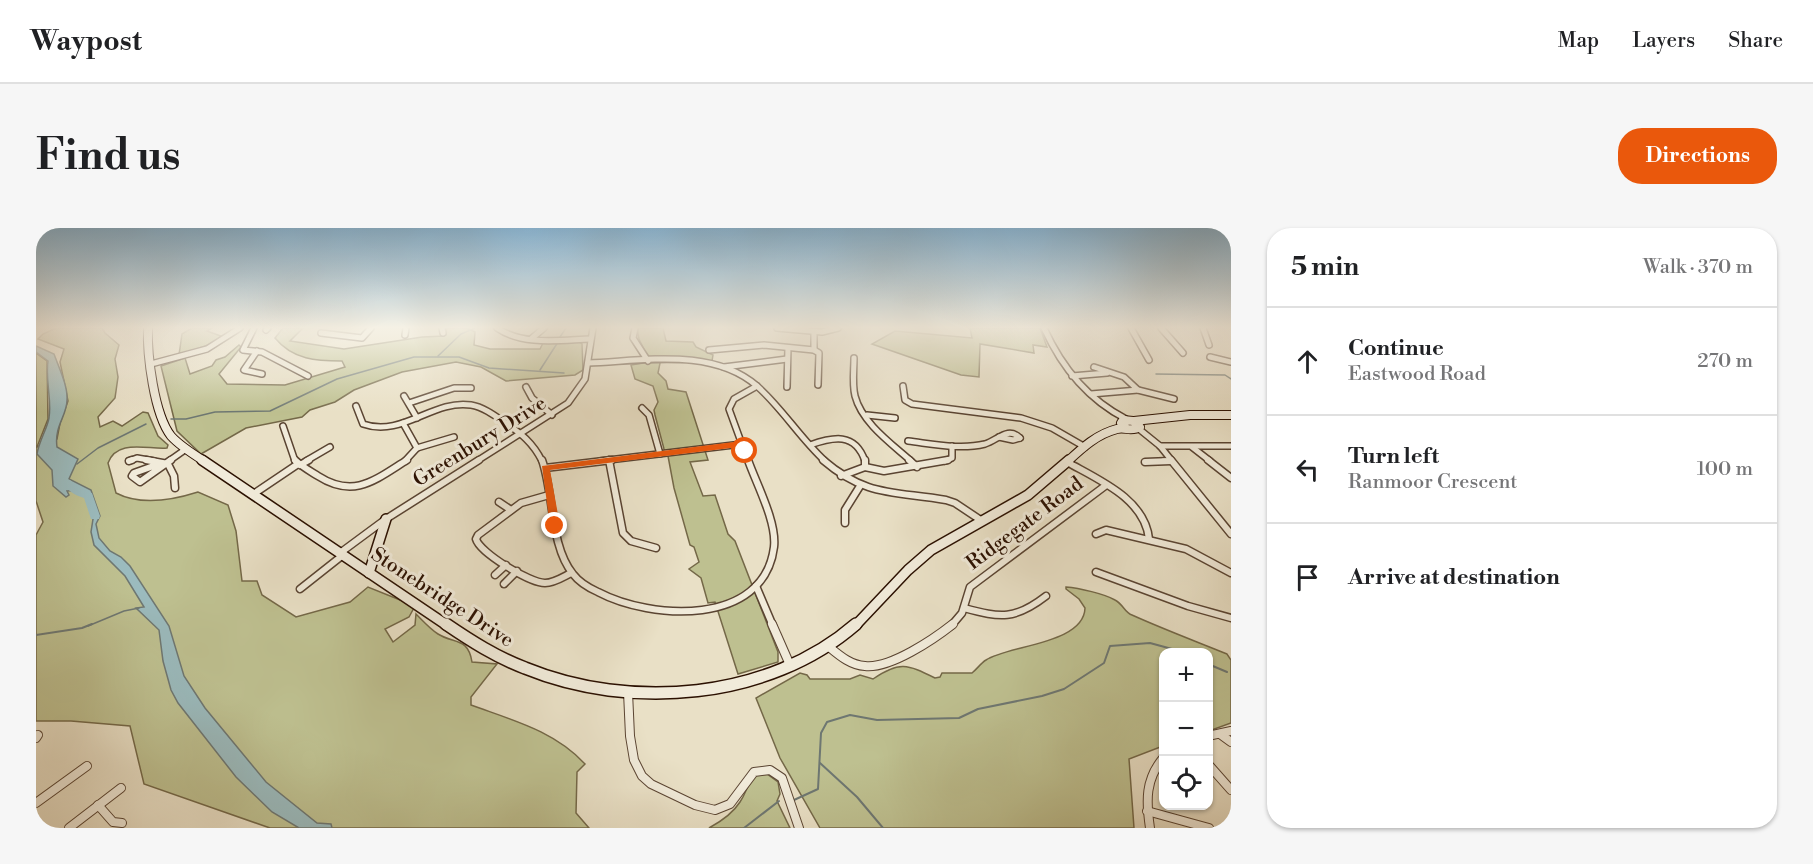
<!DOCTYPE html>
<meta charset="utf-8">
<style>
:root{--surface:#fff;--page:#f6f6f6;--text:#202124;--muted:#757577;--line:#e0e0e0;--accent:#ea580c}
body{margin:0;font-family:"Libre Bodoni",serif;background:var(--page);color:var(--text)}
.controls{position:absolute;right:18px;bottom:18px;display:grid;overflow:hidden;border-radius:12px;box-shadow:0 2px 4px #0004}
.controls button{width:54px;height:54px;display:grid;place-items:center;padding:0;border:0;border-bottom:2px solid var(--line);background:var(--surface);color:var(--text);font:30px sans-serif}
.stop{position:absolute;width:18px;height:18px;margin:-14px;border:4px solid #ea580c;border-radius:50%;background:#fff}
.stop.end{background:#ea580c;border-color:#fff;box-shadow:0 2px 6px #0008}
.list{margin:0;padding:0;list-style:none}
h2{display:flex;justify-content:space-between;align-items:center;height:78px;margin:0;padding:0 24px;font-size:26px}
h2 small{font-size:20px;font-weight:400;color:var(--muted)}
.list li{display:grid;grid-template-columns:39px 1fr auto;gap:18px;align-items:center;box-sizing:border-box;height:108px;padding:0 24px;border-top:2px solid var(--line)}
.list b{display:block;font-size:22px;white-space:nowrap}
.list p{margin:0;font-size:20px;white-space:nowrap;color:var(--muted)}
.list em{font-size:20px;font-style:normal;color:var(--muted)}
.icon{flex:none;width:33px;height:33px;fill:none;stroke:currentColor;stroke-width:2;stroke-linecap:round;stroke-linejoin:round}
.map{position:relative;flex:none;width:1195px;height:600px;overflow:hidden;border-radius:24px}
header{display:flex;align-items:center;gap:36px;box-sizing:border-box;height:84px;padding:0 30px;background:var(--surface);border-bottom:2px solid var(--line)}
header strong{font-size:28px}
nav{display:flex;gap:33px;margin-inline-start:auto;font-size:21px}
.intro{display:flex;align-items:center;justify-content:space-between;box-sizing:border-box;height:144px;padding:0 36px}
h1{margin:0;font-size:42px}
.button{padding:15px 27px;border-radius:24px;background:var(--accent);color:#fff;font-size:21px;font-weight:700}
main{display:flex;gap:36px;padding:0 36px}
aside{flex:1;background:var(--surface);border-radius:24px;box-shadow:0 2px 4px #0004}
.map>svg:first-child{display:block}
.green{fill:#bec090;stroke:#746848;stroke-width:1.5}
.water{fill:#9bbbbe;stroke:#6e7772;stroke-width:1.5}
.lines{fill:none;stroke-linecap:round;stroke-linejoin:round}
.stream-far1{stroke:#6e7772;stroke-width:1.5}
.stream{stroke:#6e7772;stroke-width:2}
.river{fill:#9bbbbe;fill-rule:evenodd}
.street-far2-casing{stroke:#5a4432;stroke-width:8}
.street-far1-casing{stroke:#5a4432;stroke-width:9}
.street-casing{stroke:#5a4432;stroke-width:10}
.secondary-far2-casing{stroke:#2b1001;stroke-width:10}
.secondary-far1-casing{stroke:#2b1001;stroke-width:12}
.secondary-casing{stroke:#2b1001;stroke-width:14}
.street-far2{stroke:#f1ebda;stroke-width:5}
.street-far1{stroke:#f1ebda;stroke-width:6}
.street{stroke:#f1ebda;stroke-width:8}
.secondary-far2{stroke:#f1ebda;stroke-width:8}
.secondary-far1{stroke:#f1ebda;stroke-width:9}
.secondary{stroke:#f1ebda;stroke-width:11}
.route{fill:#ea580c}
.labels{text-anchor:middle;dominant-baseline:central;stroke-width:6;stroke-linejoin:round;paint-order:stroke}
.street-label{font-size:20px;fill:#2b1001;stroke:#f1ebda}
</style>
<header>
<strong>Waypost</strong>
<nav><a>Map</a><a>Layers</a><a>Share</a></nav>
</header>
<div class="intro"><h1>Find us</h1><a class="button">Directions</a></div>
<main>
<div class="map">
<svg width="1195" height="600" viewBox="0 0 1195 600">
<rect width="100%" height="100%" fill="#e9e0c6"/>
<filter id="stains"><feTurbulence type="fractalNoise" baseFrequency=".00333" numOctaves="4"/><feColorMatrix values="0 0 0 0 .2 0 0 0 0 .09 0 0 0 0 .02 0 0 0 .5 -.17"/></filter>
<radialGradient id="worn" r=".72"><stop offset=".6" stop-color="#630" stop-opacity="0"/><stop offset="1" stop-color="#630" stop-opacity=".3"/></radialGradient>
<g class="green">
<path d="M20 100H66L69 105 83 117 79 131 82 149 79 170 62 189 64 199 77 193 86 198 107 184 112 185 122 208 132 217 131 220C113 222 81 210 72 235L80 265C105 278 137 272 162 264L192 277 200 303 206 353H221L226 367 260 389 314 374 332 359 379 378 373 389 349 401 357 414 379 397 380 386C387 393 394 401 402 406 418 416 432 409 436 434L461 436 435 469V477C476 492 519 503 549 536L541 544 540 585 553 600H234L108 556 94 498 35 493H0V307L7 294 0 273V125L11 133 12 191 1 219 21 211 24 195 32 173 24 134 28 121 2 111 7 106Z"/>
<polygon points="156,100 176,100 171,103 185,108 178,115 143,127 146,106"/>
<path d="M247 100H267L254 113 308 121 386 109 408 108 411 100H431L439 104 438 117 454 121H504L508 113H542L546 116 547 142 539 147 470 153 445 139 420 134 366 144 318 162 299 174 274 182 266 189 210 200 165 226 141 203 125 138 149 130 154 146 176 138 180 132 189 129 203 117 205 119 183 146 191 156 249 157 309 139 306 133C281 133 257 132 239 110Z"/>
<polygon points="601,100 627,100 630,113 657,114 660,119 677,127 676,133 647,129 625,130 622,145 630,153 632,161 650,164 672,232 654,234 667,268 679,267 692,306 699,313 742,424 742,434 702,446 679,374 672,375 665,350 653,341 663,334 658,319 654,317 638,260 632,228 628,221 619,187 618,182 622,174 617,158 599,151 595,137 614,134 603,111"/>
<polygon points="934,100 1004,100 1011,119 997,117 998,125 944,116 943,149 925,147 836,116 859,103 936,110"/>
<path d="M1030 359C1043 360 1069 366 1079 372 1087 376 1089 385 1096 387 1127 401 1159 413 1191 426L1195 432V495L1173 503 1172 424H1128L1127 518 1093 531 1098 600H784L744 530 720 470 764 445 771 447 774 451H814L824 447 837 451C863 433 871 436 899 450L904 449 906 445H936C941 441 945 435 950 432 973 417 1048 416 1049 380L1043 371 1030 361Z"/>
<path d="M722 545 731 546 742 554 744 566 741 573 754 600H673C684 594 697 585 704 574 712 562 709 558 722 545Z"/>
</g>
<path class="water" d="M0 118 18 126C23 140 32 158 31 172 31 188 18 198 21 219L42 231 33 251 55 262 64 288 60 296 63 310 74 323 85 329 94 338 133 398 148 448 169 480 230 554 281 595 295 596 296 600H263L236 584 200 549 142 475 135 462 127 433 123 402 100 380 108 379 89 348 58 317 55 304 57 291 55 274C49 266 42 262 31 263L33 267 30 269 17 258 16 242 1 226C3 213 11 201 13 190 16 171 9 152 12 133L0 124Z"/>
<g class="lines">
<g class="stream-far1">
<polyline points="524,109 530,100"/>
<polyline points="402,128 425,106 439,100"/>
<polyline points="504,142 522,114"/>
<polyline points="1120,146 1189,147 1195,151"/>
<polyline points="135,191 150,191 179,184 234,183 301,151 378,129 423,129 453,140 528,145"/>
<polyline points="41,236 62,220 110,196"/>
<polyline points="52,398 88,383 103,380"/>
</g>
<g class="stream">
<polyline points="0,407 46,400 56,396"/>
<polyline points="1172,436 1191,444"/>
<polyline points="784,535 821,569 847,600"/>
<polyline points="758,572 782,561 785,505 791,494 814,487 841,492 923,490 942,481 1006,468 1028,461 1068,435 1074,418 1114,415 1147,424"/>
<polyline points="708,600 743,573"/>
</g>
<path class="river" d="M31 251 34 252 44 261 56 265 64 288 63 291H55L48 270C38 267 32 263 26 254Z"/>
<g class="street-far2-casing">
<g id="street-far2">
<polyline points="218,100 207,122 226,124 272,148"/>
<polyline points="406,100 407,105"/>
<path d="M461 100C487 118 524 112 554 111"/>
<polyline points="599,100 597,110 612,133"/>
<polyline points="741,100 786,104 802,100"/>
<path d="M1008 100C1026 140 1051 171 1090 191"/>
<polyline points="1095,100 1113,132"/>
<polyline points="1125,100 1147,125"/>
<polyline points="1167,100 1173,117"/>
<polyline points="230,102 232,100"/>
<polyline points="778,104 778,122"/>
<polyline points="285,105 326,110 335,100"/>
<polyline points="369,107 370,100"/>
<polyline points="495,111 508,100"/>
<polyline points="673,122 728,117 778,122 783,125 782,157"/>
<polyline points="221,123 208,142 226,146"/>
<polyline points="1174,129 1195,134"/>
<path d="M818 130C818 142 816 156 819 168 826 195 856 216 875 233"/>
<path d="M552 135C607 133 676 119 721 158 746 180 764 210 789 233"/>
<polyline points="115,136 171,121 204,100"/>
<polyline points="688,139 751,131"/>
<polyline points="1058,139 1088,149 1102,162 1138,171"/>
<polyline points="1036,148 1071,145"/>
<polyline points="867,158 869,172 876,176 985,190 1016,200 1049,219"/>
<polyline points="490,159 496,170 516,187"/>
<polyline points="751,159 752,120"/>
<polyline points="1055,166 1102,162"/>
<polyline points="368,168 381,190"/>
<polyline points="373,175 418,160 435,160"/>
<path d="M320 178 327 196C366 210 397 171 435 177 447 179 458 187 468 194 485 205 497 215 506 233"/>
<polyline points="606,180 613,187 624,226"/>
<polyline points="831,187 859,190"/>
<polyline points="367,195 381,220 369,233"/>
<polyline points="247,198 259,233"/>
<polyline points="1103,201 1124,218 1136,233"/>
<polyline points="963,209 977,212 984,210"/>
<path d="M872 213C897 216 924 222 949 216 962 212 972 198 984 210"/>
<path d="M774 217C797 209 819 204 829 233"/>
<polyline points="1124,218 1195,218"/>
<polyline points="1156,219 1174,233"/>
<polyline points="381,220 418,209"/>
<polyline points="93,233 101,230 118,233"/>
<polyline points="133,233 150,221"/>
<polyline points="270,233 294,219"/>
<polyline points="441,233 532,175 549,151 557,100"/>
<polyline points="564,233 706,216"/>
<polyline points="712,233 693,181 698,171 721,158"/>
<polyline points="909,233 916,230 916,218"/>
<polyline points="1127,233 1135,233"/>
</g>
</g>
<g class="street-far1-casing">
<g id="street-far1">
<polyline points="110,232 132,236 138,248 139,260"/>
<path d="M259 232C265 238 274 243 282 248 318 271 339 252 371 232"/>
<path d="M506 232C518 266 514 318 537 346 543 354 553 360 562 364 615 392 728 399 738 319 741 294 720 255 712 232"/>
<polyline points="573,232 587,305 595,313 620,320"/>
<path d="M787 232C830 269 858 263 910 272L919 275 946 293"/>
<polyline points="873,232 881,239"/>
<polyline points="1135,232 1195,306"/>
<polyline points="1172,232 1195,250"/>
<polyline points="93,233 96,232"/>
<path d="M1031 234C1063 252 1109 271 1113 311"/>
<polyline points="1109,234 1135,233"/>
<polyline points="123,236 98,245 96,248 104,254 135,232"/>
<polyline points="264,237 273,232"/>
<polyline points="829,239 848,243 912,232"/>
<polyline points="509,240 576,232"/>
<polyline points="805,248 829,239 829,232"/>
<polyline points="216,267 262,236"/>
<path d="M513 267 485 275 442 307 440 311C444 325 494 355 509 355 518 355 527 349 535 345"/>
<polyline points="463,274 475,282"/>
<polyline points="809,295 809,282 824,258"/>
<polyline points="1060,306 1070,302 1150,321 1195,345"/>
<polyline points="304,325 350,291 443,232"/>
<polyline points="1060,344 1152,378 1195,390"/>
<polyline points="459,347 470,337"/>
<polyline points="468,356 481,343"/>
<polyline points="720,358 737,398"/>
<polyline points="264,361 307,327"/>
<path d="M928 380C965 390 979 392 1010 368"/>
<polyline points="915,398 926,385 934,359 1069,258"/>
</g>
</g>
<g class="street-casing">
<g id="street">
<polyline points="736,396 754,437"/>
<path d="M792 418C803 427 814 437 829 438 854 441 898 411 917 396"/>
<polyline points="592,464 594,508 598,532 606,548 615,556 659,577 679,582 694,576 718,544 734,542 746,550 763,600"/>
<polyline points="1184,506 1195,514"/>
<polyline points="1172,508 1195,503"/>
<polyline points="0,510 2,507"/>
<polyline points="1172,536 1195,562"/>
<polyline points="0,575 51,538"/>
<polyline points="62,577 77,594 86,595"/>
<polyline points="1111,583 1173,600"/>
<polyline points="33,600 85,560"/>
<path d="M1114 600C1110 573 1109 551 1128 529"/>
</g>
</g>
<g class="secondary-far2-casing">
<g id="secondary-far2">
<path d="M112 100C111 127 118 186 135 208 144 218 157 226 168 233"/>
<polyline points="1098,193 1154,187 1195,187"/>
<path d="M1032 233C1046 220 1061 206 1081 201 1089 199 1096 204 1104 199L1097 193 1087 192 1085 195 1090 200"/>
</g>
</g>
<g class="secondary-far1-casing">
<g id="secondary-far1">
<polyline points="166,232 412,398"/>
<polyline points="333,345 350,291"/>
<polyline points="819,398 872,342 895,322 992,267 1033,232"/>
</g>
</g>
<g class="secondary-casing">
<path id="secondary" d="M410 396C435 413 460 429 489 440 594 483 733 472 820 396"/>
</g>
<use href="#street-far2" class="street-far2"/>
<use href="#street-far1" class="street-far1"/>
<use href="#street" class="street"/>
<use href="#secondary-far2" class="secondary-far2"/>
<use href="#secondary-far1" class="secondary-far1"/>
<use href="#secondary" class="secondary"/>
</g>
<linearGradient id="sky" x2="0" y2="1"><stop stop-color="#89b7d7"/><stop offset="0.54" stop-color="#f5f1e5"/><stop offset="1" stop-color="#f5f1e5" stop-opacity="0"/></linearGradient>
<rect width="1195" height="184" fill="url(#sky)"/>
<polygon class="route" points="706,213 711,216 712,225 706,225 703,219 514,242 524,298 519,302 514,298 506,238"/>
<g class="labels">
<g class="street-label">
<text transform="translate(444 214) rotate(-32)">Greenbury Drive</text>
<text transform="translate(989 296) rotate(-37)">Ridgegate Road</text>
<text transform="translate(406 370) rotate(33)">Stonebridge Drive</text>
</g>
</g>
<rect width="100%" height="100%" filter="url(#stains)"/>
<rect width="100%" height="100%" fill="url(#worn)"/>
</svg>
<div class="controls">
<button>+</button>
<button>−</button>
<button><svg class="icon" aria-label="locate" viewBox="0 0 24 24"><circle cx="12" cy="12" r="6"/><path d="M12 2v4M12 18v4M2 12h4M18 12h4"/></svg></button>
</div>
<div class="stop" style="left:709px;top:223px"></div>
<div class="stop end" style="left:519px;top:298px"></div>
</div>
<aside>
<h2>5 min<small>Walk · 370 m</small></h2>
<ul class="list">
<li><svg class="icon" aria-label="ahead" viewBox="0 0 24 24"><path d="M12 20V5M6 11l6-6 6 6"/></svg><div><b>Continue</b><p>Eastwood Road</p></div><em>270 m</em></li>
<li><svg class="icon" aria-label="left" viewBox="0 0 24 24"><path d="M17 20v-9H6M10 6l-5 5 5 5"/></svg><div><b>Turn left</b><p>Ranmoor Crescent</p></div><em>100 m</em></li>
<li><svg class="icon" aria-label="arrive" viewBox="0 0 24 24"><path d="M6 21V4h12l-3 4 3 4H6"/></svg><div><b>Arrive at destination</b></div></li>
</ul>
</aside>
</main>
